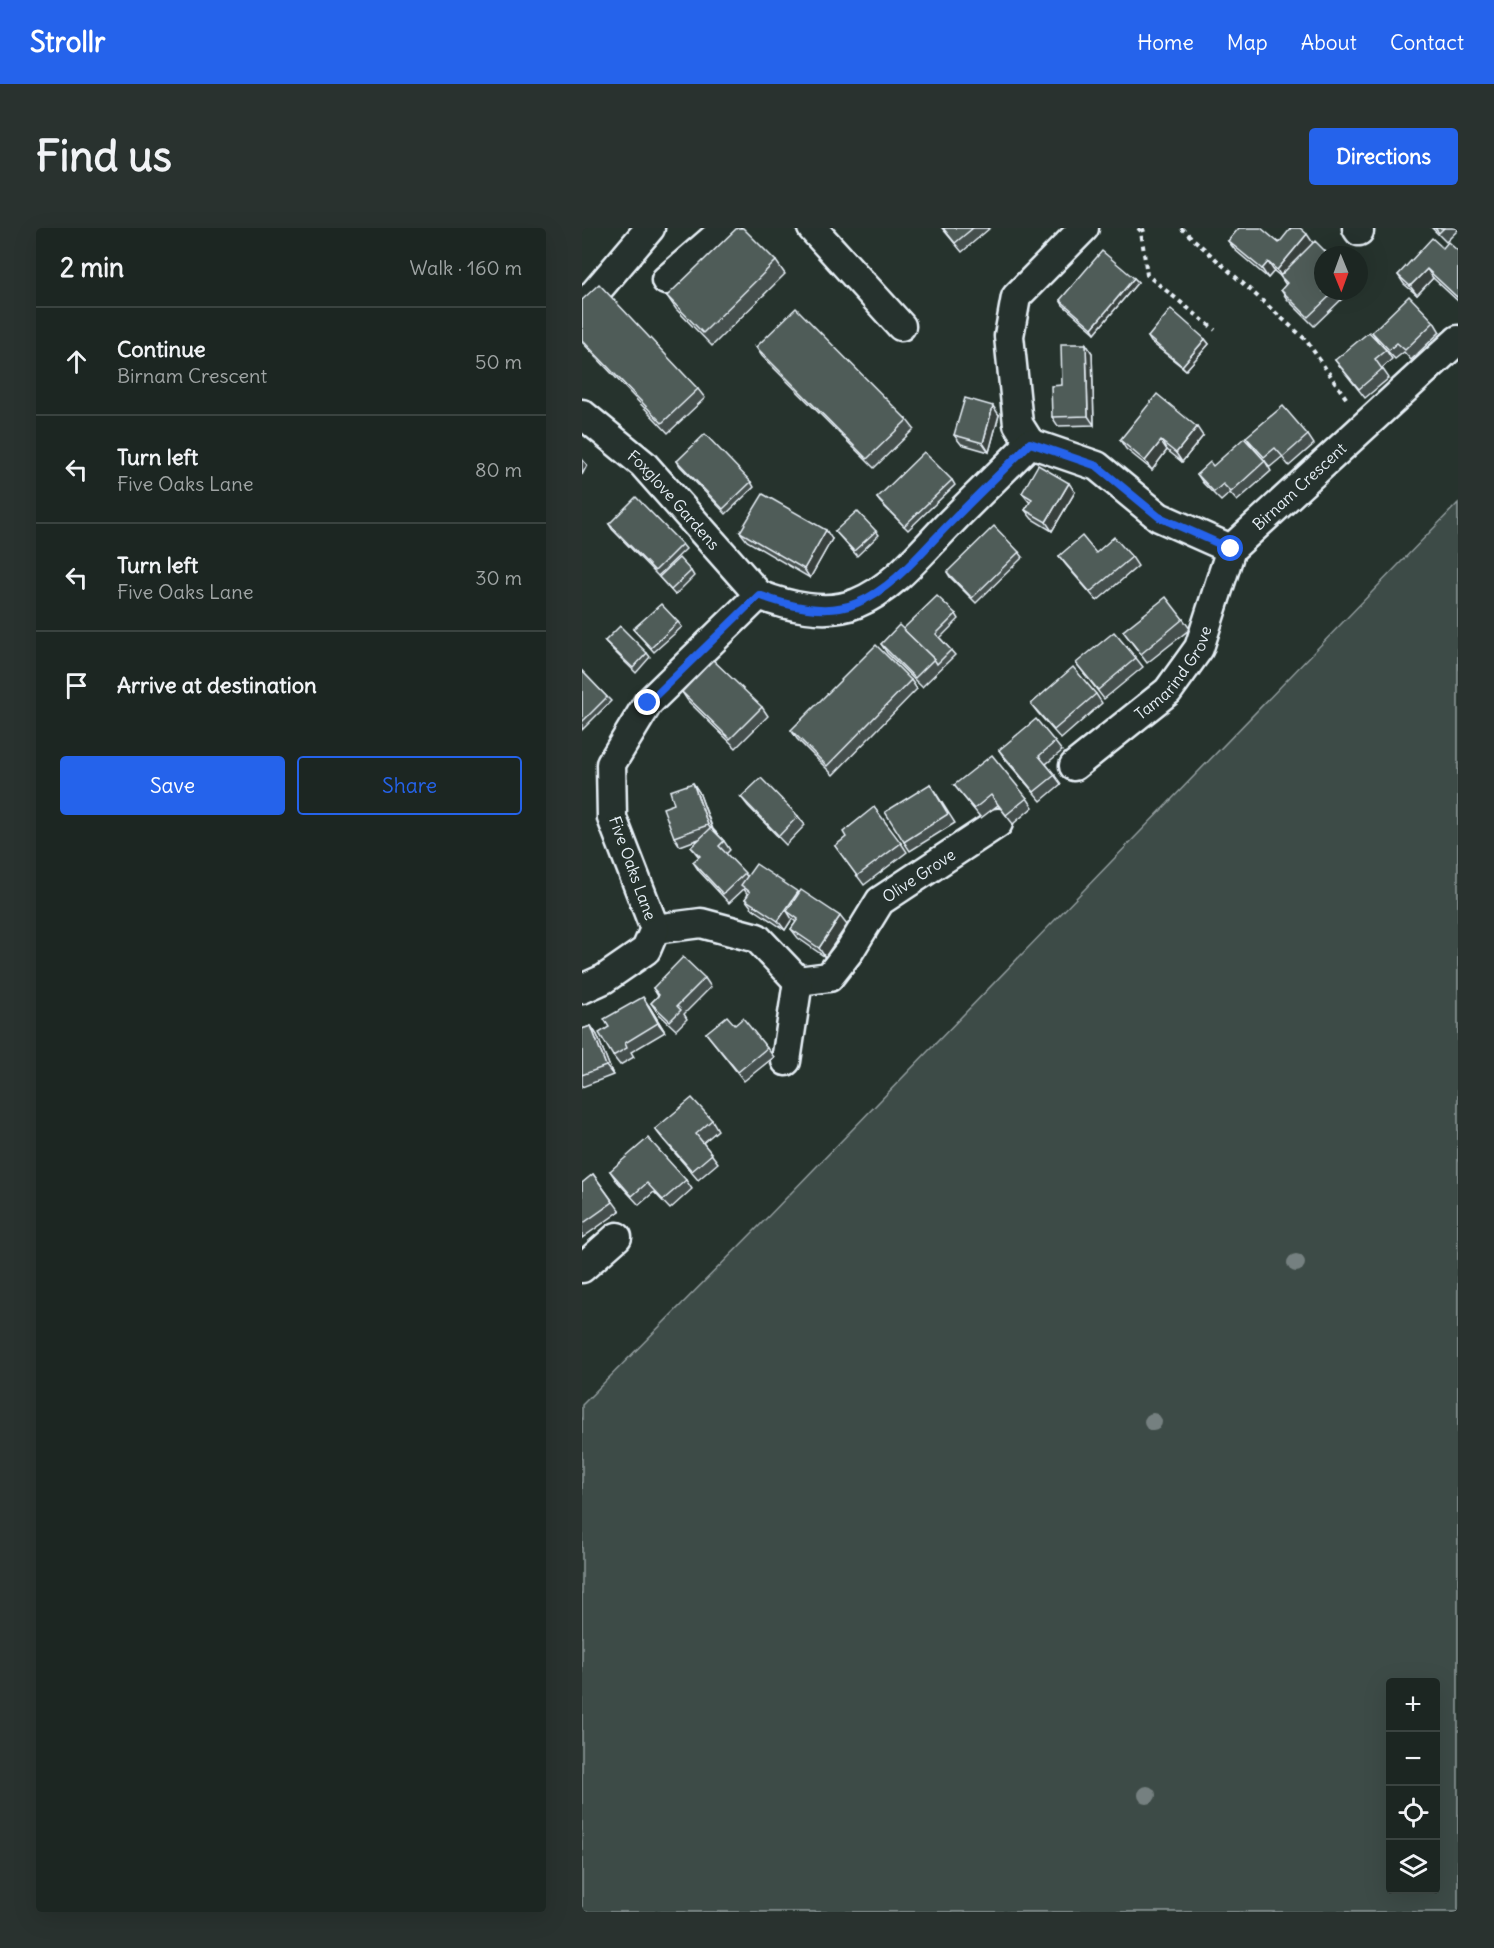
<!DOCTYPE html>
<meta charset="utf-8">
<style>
:root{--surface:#1c2622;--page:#29322f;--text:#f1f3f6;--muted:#a0a5a5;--line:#3a4340;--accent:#2563eb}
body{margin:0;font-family:Delius,sans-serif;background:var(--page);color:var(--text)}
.controls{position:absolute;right:18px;bottom:18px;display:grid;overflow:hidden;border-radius:6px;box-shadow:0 6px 24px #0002}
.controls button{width:54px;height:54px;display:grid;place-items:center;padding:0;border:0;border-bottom:2px solid var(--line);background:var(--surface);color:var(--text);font:30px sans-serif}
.compass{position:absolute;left:732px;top:18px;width:54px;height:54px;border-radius:50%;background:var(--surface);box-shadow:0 6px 24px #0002;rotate:179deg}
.stop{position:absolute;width:18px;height:18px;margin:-14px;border:4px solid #2563eb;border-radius:50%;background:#fff}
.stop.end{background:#2563eb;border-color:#fff;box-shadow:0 2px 6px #0008}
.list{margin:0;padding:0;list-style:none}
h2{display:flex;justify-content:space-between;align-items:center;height:78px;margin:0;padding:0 24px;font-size:26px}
h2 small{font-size:20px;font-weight:400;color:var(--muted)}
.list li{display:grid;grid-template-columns:39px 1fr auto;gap:18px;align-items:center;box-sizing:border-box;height:108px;padding:0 24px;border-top:2px solid var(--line)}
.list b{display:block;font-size:22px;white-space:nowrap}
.list p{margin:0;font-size:20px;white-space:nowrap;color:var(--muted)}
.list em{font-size:20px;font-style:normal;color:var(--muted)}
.actions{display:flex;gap:12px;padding:18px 24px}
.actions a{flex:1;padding:14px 0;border:2px solid var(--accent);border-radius:6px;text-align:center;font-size:21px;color:var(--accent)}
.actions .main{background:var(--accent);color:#fff}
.icon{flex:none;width:33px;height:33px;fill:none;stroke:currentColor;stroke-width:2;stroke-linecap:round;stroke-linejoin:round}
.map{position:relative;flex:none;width:876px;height:1684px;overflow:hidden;border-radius:6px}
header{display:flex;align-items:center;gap:36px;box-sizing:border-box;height:84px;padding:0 30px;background:var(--accent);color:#fff}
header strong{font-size:28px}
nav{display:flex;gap:33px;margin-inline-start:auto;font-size:21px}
.intro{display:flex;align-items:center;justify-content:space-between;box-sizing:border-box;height:144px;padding:0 36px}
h1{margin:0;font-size:42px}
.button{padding:15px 27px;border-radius:6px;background:var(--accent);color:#fff;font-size:21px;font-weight:700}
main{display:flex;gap:36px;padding:0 36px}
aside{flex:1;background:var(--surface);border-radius:6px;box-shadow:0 6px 24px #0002}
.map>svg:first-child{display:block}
.green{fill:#3e4b47;stroke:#939ea0;stroke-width:1.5;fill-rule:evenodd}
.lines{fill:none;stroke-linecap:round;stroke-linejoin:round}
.minor-casing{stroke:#e8f1f8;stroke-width:33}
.path{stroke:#e8f1f8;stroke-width:4;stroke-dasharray:4.5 4.5;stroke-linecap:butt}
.minor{stroke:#26332d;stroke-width:28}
.tree{fill:#758080}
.wall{fill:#454f4d;stroke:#e8f1f8;stroke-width:1.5}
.shaded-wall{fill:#38403e;stroke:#e8f1f8;stroke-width:1.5}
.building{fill:#505c59;stroke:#e8f1f8;stroke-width:1.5}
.route{stroke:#2563eb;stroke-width:8}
.labels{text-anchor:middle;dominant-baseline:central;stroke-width:6;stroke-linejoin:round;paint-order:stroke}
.street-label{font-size:16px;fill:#e8f1f8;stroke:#26332d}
</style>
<header>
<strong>Strollr</strong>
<nav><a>Home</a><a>Map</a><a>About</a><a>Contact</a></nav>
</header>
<div class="intro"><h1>Find us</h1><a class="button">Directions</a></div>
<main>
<aside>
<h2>2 min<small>Walk · 160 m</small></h2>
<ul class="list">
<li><svg class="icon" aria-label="ahead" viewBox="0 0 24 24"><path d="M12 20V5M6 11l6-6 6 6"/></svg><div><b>Continue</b><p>Birnam Crescent</p></div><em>50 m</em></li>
<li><svg class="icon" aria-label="left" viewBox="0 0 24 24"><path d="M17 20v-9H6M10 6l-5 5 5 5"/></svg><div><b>Turn left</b><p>Five Oaks Lane</p></div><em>80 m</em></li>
<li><svg class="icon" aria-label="left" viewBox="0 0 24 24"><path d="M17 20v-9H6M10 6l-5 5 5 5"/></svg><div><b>Turn left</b><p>Five Oaks Lane</p></div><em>30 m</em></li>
<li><svg class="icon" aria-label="arrive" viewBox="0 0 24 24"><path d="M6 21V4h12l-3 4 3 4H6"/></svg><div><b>Arrive at destination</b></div></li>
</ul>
<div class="actions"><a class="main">Save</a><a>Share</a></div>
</aside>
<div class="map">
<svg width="876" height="1684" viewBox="0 0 876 1684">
<rect width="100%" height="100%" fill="#26332d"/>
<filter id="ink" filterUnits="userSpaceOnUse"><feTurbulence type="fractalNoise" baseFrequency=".0167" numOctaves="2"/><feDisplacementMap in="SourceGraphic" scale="12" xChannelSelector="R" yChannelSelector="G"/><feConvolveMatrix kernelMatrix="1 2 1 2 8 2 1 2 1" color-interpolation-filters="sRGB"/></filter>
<g filter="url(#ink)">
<path class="green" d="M876 275V1684H0V1177L179 996ZM854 1454V1662H808V1454Z"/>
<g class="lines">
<g class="minor-casing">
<g id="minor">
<polyline points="230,0 319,98"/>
<polyline points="775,0 777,3"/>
<polyline points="84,52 144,0"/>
<polyline points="0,80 68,0"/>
<path id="s1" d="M0 186 61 236 177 367"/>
<polyline points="448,215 436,196 427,108 434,69 502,0"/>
<polyline points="448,215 515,238 577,289 649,321"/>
<path id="s2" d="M492 538 586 463 617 420 649 321 876 112"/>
<path id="s3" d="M73 701 119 695 175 710 216 753 247 749 268 722 298 673 416 595"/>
<path d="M0 761 22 751 64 722 73 701 30 590 29 536 66 475 177 367C205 378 245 388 275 375 312 360 340 323 368 295 394 268 422 242 448 215"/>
<polyline points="204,833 216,753"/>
<polyline points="0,1040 35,1009"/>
</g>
</g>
<g class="path">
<polyline points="556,0 559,3 565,47 633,102"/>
<polyline points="599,0 724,112 766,173"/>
<polyline points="559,3 567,0"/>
</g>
<use href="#minor" class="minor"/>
</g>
<g class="tree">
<circle cx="714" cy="1035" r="9"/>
<circle cx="571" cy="1194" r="9"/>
<circle cx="565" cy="1567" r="9"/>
</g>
<g class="wall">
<polygon points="360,0 408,0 380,24"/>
<polygon points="850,0 876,0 876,2 864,14"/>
<polygon points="646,13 731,15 746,27 741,27 741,63 765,63 766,65 732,98 705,71 699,62 704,57 698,48 692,43 686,50 653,22"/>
<polygon points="861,20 876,23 876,73 851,50 835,67 822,56 816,47"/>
<polygon points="194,33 203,46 130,118 94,81 85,68"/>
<polygon points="552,50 556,54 513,105 481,77 478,72"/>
<polygon points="0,72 116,161 123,170 86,205 0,114"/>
<polygon points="852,94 858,104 829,132 822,124 813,131 796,113 790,104"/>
<polygon points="566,109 623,111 627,116 604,142 569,114"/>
<polygon points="504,116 510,125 512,197 476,198 470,189 480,157"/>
<polygon points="174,119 325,192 332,201 292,240 180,128"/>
<polygon points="804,122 810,131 800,140 807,150 783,170 753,132"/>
<polygon points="417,187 407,224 379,216 372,207"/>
<polygon points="726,207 732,216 707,238 700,229 688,239 670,218 664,209"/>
<polygon points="621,208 600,234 585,222 570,242 544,221 538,212"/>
<polygon points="95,233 169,254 172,259 144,286 98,238"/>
<polygon points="683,233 689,243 655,273 648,265 639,273 621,255 615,246 631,238"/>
<polygon points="370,252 373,257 326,302 298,274 295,270"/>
<polygon points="493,264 470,303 450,291 443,282 448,275 440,265"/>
<polygon points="27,296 100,316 104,321 76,348 30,301"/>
<polygon points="253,303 294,303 297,307 275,328"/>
<polygon points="158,304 250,311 228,350 165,313"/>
<polygon points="437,324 441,329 394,375 368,349 365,344"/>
<polygon points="514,325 550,329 556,338 515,373 484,337 477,328"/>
<polygon points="109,343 112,348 93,367 77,349"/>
<polygon points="374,386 377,391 358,410 373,427 340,459 305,425 299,416 321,401"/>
<polygon points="601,391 608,401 565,435 541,403"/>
<polygon points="96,394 100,399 72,424 51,401"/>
<polygon points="23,413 65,425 68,429 54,445 27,418"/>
<polygon points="554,430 561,439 522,471 494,435"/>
<polygon points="0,443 25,469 29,473 0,502"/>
<polygon points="329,452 335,461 251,547 215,511 209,502"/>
<polygon points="100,464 180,479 186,488 154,520 106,473"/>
<polygon points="514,466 520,475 479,511 456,485 449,476"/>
<polygon points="473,514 480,523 464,536 479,556 459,573 423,531 417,522"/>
<polygon points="111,555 117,564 131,601 142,613 148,622 144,626 165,648 217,666 265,697 243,729 216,710 209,701 214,694 210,691 203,702 170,680 163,671 166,667 162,661 147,675 117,643 111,634 117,629 109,619 117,611 98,618 92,609 92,576"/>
<polygon points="348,556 373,595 328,623 322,614"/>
<polygon points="372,557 445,570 451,579 431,596 416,577 399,590"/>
<polygon points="159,569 216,588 223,597 204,617 166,578"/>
<polygon points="319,615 325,624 282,657 253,618"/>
<polygon points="123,750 129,759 102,786 105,791 94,802 76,785 69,775 76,768 71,760"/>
<polygon points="67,778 83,804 49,824 52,829 38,837 31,828"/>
<polygon points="153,797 185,820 192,829 162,853 124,805"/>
<polygon points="9,798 15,807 31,847 0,859 0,801"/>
<polygon points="130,892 136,902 121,915 136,935 116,952 80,910 73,901"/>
<polygon points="28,943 104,952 110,961 88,981 72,964 57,977 34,952"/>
<polygon points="11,946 38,983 0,1010 0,955"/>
</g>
<g class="shaded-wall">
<polygon points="725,6 731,15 701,51 695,42"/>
<polygon points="686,34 692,43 686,50 680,41"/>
<polygon points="845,41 851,50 835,67 828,58"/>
<polygon points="552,50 556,54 513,105 510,100"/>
<polygon points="623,111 627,116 604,142 600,138"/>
<polygon points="504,116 510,125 512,197 506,188"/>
<polygon points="411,178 417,187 407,224 401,215"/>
<polygon points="615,199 621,208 600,234 594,225"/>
<polygon points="579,213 585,222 570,242 563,233"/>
<polygon points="0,231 5,237 0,247"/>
<polygon points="487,255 493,264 470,303 464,294"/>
<polygon points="244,302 250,311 228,350 222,341"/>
<polygon points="111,555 117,564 132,606 126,597"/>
<polygon points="216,664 222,673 205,683 210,691 203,702 196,693"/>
<polygon points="258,688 265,697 243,729 237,720"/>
<polygon points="61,769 67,778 83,804 76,795"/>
<polygon points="9,798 15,807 31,847 24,838"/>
</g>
<g class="building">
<polygon points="155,0 161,0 194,33 121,105 85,68"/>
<polygon points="361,0 391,0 373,15"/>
<polygon points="657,0 679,0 697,15 709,0 718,0 725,6 695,42 686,34 680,41 646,13"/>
<polygon points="853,0 862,0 857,5"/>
<polygon points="850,10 861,20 866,14 876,23 876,67 875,69 845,41 828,58 816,47"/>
<polygon points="733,13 745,25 743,27 741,27 741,29 737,33 741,37 741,63 753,63 726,89 699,62 705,55 698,48"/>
<polygon points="520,23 552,50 510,100 478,72"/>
<polygon points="17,56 116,161 80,195 0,112 0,72"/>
<polygon points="827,68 852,94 823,122 815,115 807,122 790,104"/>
<polygon points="214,80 325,192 285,231 174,119"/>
<polygon points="589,81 623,111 600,138 566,109"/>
<polygon points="787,104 804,122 793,131 800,141 777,161 753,132"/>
<polygon points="479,116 504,116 506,188 470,189 469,158 480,157"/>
<polygon points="575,166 615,199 594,225 579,213 563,233 538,212"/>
<polygon points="383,170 411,178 401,215 372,207"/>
<polygon points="701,178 726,207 701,229 693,220 682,229 664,209"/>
<polygon points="123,206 169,254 141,281 95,233"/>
<polygon points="662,210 683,233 649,264 641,256 632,264 615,246 628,234 631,238"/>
<polygon points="342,224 370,252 322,298 295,270"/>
<polygon points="456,237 487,255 464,294 443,282 450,271 440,265"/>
<polygon points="181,266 244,302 222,341 158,304"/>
<polygon points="54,269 100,316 73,343 27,296"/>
<polygon points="275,283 294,303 272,323 253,303"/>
<polygon points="412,298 437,324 390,370 365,344"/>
<polygon points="500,308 514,325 532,309 550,329 508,364 477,328"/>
<polygon points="97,330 109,343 89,362 77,349"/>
<polygon points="355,368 374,386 354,406 369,422 355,436 352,431 321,401"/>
<polygon points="584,369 601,391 559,426 541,403"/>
<polygon points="79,376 96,394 69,420 51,401"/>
<polygon points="317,397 352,431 333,450 299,416"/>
<polygon points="38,398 65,425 51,440 23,413"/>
<polygon points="532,404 554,430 516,462 494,435"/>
<polygon points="294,417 329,452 245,538 209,502"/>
<polygon points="131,432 180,479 148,511 100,464"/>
<polygon points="491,439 514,466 472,502 449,476"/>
<polygon points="0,443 25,469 0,494"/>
<polygon points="454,491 473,514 457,528 473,547 452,564 417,522"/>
<polygon points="410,527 445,570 424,587 409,567 392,581 372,557"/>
<polygon points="179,550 216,588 197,608 159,569"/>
<polygon points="111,555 126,597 92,609 81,580 92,576 88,563"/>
<polygon points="348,556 366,586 322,614 303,584"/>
<polygon points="292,579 319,615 275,648 253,618 264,609 261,604"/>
<polygon points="129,600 142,613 137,618 163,645 141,666 111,634 118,628 109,619"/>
<polygon points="174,636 216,664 196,693 163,671 168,664 159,657"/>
<polygon points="219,662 258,688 237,720 209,701 216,691 205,683"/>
<polygon points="101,729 123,750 95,778 99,782 88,793 69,775 77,767 71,760"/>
<polygon points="61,769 76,795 43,815 45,820 31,828 17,805 27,799 22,791"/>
<polygon points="145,788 153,797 161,790 185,820 156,844 124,805"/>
<polygon points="9,798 24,838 0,847 0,801"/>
<polygon points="110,870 130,892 114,906 130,926 110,943 73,901"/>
<polygon points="66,910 104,952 81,972 65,955 50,968 28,943"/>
<polygon points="11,946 31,974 0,996 0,955"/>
</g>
</g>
<g class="lines" filter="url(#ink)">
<path class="route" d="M66 475 177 367C205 378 245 388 275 375 312 360 340 323 368 295 394 268 422 242 448 215L515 238 577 289 649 321"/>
</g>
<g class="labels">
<g class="street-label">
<text stroke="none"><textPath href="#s2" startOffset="370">Birnam Crescent</textPath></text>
<text stroke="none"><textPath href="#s1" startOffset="126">Foxglove Gardens</textPath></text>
<text stroke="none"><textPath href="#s2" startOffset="138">Tamarind Grove</textPath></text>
<text transform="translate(51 640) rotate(70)">Five Oaks Lane</text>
<text stroke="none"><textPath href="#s3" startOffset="333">Olive Grove</textPath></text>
</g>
</g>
</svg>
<div class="controls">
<button>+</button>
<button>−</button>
<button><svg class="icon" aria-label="locate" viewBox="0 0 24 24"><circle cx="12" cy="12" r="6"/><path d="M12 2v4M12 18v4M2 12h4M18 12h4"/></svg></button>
<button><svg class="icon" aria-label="layers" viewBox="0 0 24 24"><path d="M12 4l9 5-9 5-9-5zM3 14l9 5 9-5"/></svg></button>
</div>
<svg class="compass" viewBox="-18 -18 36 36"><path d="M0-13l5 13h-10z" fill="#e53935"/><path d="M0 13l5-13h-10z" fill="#a0a5a5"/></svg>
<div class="stop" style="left:649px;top:321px"></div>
<div class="stop end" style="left:66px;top:475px"></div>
</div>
</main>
